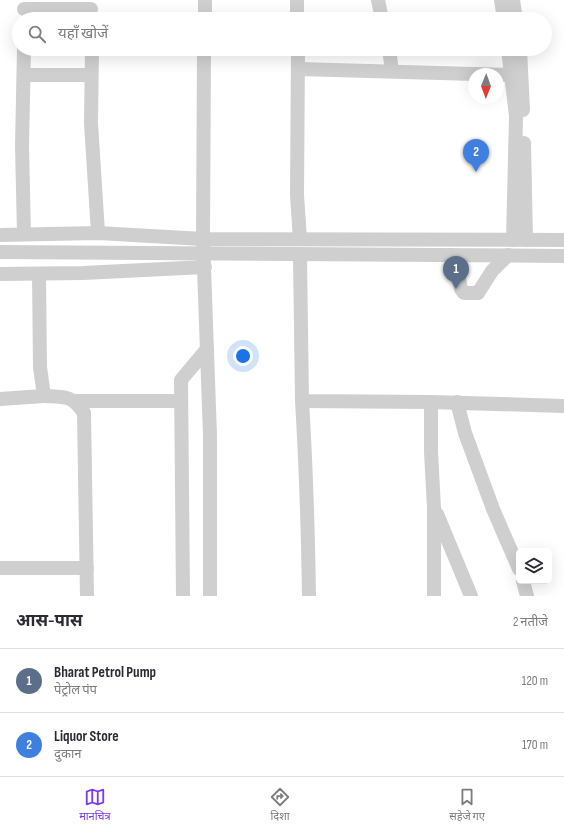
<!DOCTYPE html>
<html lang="hi">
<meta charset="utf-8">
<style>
:root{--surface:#fff;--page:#f7f7f7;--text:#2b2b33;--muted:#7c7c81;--line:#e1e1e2;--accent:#7c3aed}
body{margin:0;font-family:"Sofia Sans Condensed","Noto Sans Devanagari",sans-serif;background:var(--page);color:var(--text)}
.controls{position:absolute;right:12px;bottom:12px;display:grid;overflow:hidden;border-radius:6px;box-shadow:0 4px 16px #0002}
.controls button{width:36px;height:36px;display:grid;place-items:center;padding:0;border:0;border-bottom:1px solid var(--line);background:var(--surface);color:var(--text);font:20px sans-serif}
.compass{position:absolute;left:468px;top:68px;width:36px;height:36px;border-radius:50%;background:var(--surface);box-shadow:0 4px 16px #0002;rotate:181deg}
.you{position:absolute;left:243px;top:356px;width:14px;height:14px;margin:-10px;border:3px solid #fff;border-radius:50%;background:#1a73e8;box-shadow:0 0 0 6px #1a73e833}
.badge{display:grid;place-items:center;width:26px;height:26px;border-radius:50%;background:var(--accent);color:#fff;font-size:13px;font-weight:700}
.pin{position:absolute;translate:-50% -33px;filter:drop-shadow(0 1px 2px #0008)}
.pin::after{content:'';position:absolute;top:21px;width:14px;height:12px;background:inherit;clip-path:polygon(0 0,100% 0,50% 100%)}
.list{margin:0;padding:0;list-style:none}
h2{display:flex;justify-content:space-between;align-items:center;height:52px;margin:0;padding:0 16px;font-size:17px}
h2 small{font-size:13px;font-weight:400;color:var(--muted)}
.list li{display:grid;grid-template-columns:26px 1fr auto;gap:12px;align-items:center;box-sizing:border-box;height:64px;padding:0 16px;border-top:1px solid var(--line)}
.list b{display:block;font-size:15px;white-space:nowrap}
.list p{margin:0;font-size:13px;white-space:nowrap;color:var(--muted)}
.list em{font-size:13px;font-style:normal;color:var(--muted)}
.icon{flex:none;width:22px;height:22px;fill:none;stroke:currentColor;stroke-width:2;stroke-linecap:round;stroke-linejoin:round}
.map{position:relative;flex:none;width:564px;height:596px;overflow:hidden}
.search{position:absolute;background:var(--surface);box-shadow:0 4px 16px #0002;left:12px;right:12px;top:12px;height:44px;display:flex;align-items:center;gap:10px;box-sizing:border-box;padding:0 14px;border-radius:22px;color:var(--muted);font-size:15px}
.sheet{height:180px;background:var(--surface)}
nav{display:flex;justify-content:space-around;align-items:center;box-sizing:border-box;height:56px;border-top:1px solid var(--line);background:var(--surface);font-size:11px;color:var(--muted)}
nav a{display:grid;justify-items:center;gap:2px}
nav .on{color:var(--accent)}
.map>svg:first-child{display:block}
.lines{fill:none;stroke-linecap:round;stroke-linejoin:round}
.minor{stroke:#cfcfcf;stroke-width:14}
</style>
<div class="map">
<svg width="564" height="596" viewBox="0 0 564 596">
<rect width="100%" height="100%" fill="#fff"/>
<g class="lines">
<g class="minor">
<polyline points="297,0 297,19"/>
<polyline points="378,0 382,19"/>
<polyline points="501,0 504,19"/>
<polyline points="513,0 516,19"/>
<polyline points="24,9 91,9"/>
<polyline points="205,19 205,0"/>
<polyline points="24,49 22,146 24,234"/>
<polyline points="92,49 91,123 98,233"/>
<polyline points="204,49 203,239 210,436 210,596"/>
<polyline points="298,49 297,195 300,239"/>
<polyline points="389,49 392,71"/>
<polyline points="508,49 516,116 513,240"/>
<polyline points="520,49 523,110"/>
<polyline points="298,69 511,75"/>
<polyline points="25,75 91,75"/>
<polyline points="524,143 526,240"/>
<polyline points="0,235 98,233 203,239 564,240"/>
<polyline points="0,252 564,256"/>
<polyline points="300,255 302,401 431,402 564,406"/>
<polyline points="451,255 457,268 461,289 464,293 478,293 492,271 508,255"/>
<polyline points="0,274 83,273 205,267"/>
<path d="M39 274 40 367 44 396C65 397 72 395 84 413L87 596"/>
<polyline points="0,399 44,396"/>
<polyline points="76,401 181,401"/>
<path d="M302 401C306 466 308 531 309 596"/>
<polyline points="431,402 431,452 434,508 434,596"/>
<polyline points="457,402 465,433 493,509 519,569"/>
<polyline points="437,514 471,596"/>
<polyline points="0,568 87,568"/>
<polyline points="523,581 527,596"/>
<polyline points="183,596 181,380 207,349"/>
</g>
</g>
</svg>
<div class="controls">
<button><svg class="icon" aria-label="layers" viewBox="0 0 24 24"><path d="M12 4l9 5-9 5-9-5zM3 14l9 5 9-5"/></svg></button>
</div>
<svg class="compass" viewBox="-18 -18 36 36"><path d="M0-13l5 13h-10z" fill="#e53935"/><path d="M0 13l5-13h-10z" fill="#7c7c81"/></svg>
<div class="you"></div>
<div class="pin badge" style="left:456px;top:289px;background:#5c6f8a">1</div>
<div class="pin badge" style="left:476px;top:172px;background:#3f7fe0">2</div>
<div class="search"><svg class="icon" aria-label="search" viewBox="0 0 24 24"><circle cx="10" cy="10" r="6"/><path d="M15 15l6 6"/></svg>यहाँ खोजें</div>
</div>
<section class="sheet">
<h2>आस-पास<small>2 नतीजे</small></h2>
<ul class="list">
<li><span class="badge" style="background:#5c6f8a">1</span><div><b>Bharat Petrol Pump</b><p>पेट्रोल पंप</p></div><em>120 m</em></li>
<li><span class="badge" style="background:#3f7fe0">2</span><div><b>Liquor Store</b><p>दुकान</p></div><em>170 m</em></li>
</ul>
</section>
<nav>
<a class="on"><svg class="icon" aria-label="map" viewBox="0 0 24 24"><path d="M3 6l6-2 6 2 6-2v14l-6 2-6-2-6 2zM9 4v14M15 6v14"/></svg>मानचित्र</a>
<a><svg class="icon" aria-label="directions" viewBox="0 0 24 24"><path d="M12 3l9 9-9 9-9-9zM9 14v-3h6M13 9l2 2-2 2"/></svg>दिशा</a>
<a><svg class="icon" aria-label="saved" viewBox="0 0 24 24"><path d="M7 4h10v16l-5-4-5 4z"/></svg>सहेजे गए</a>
</nav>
